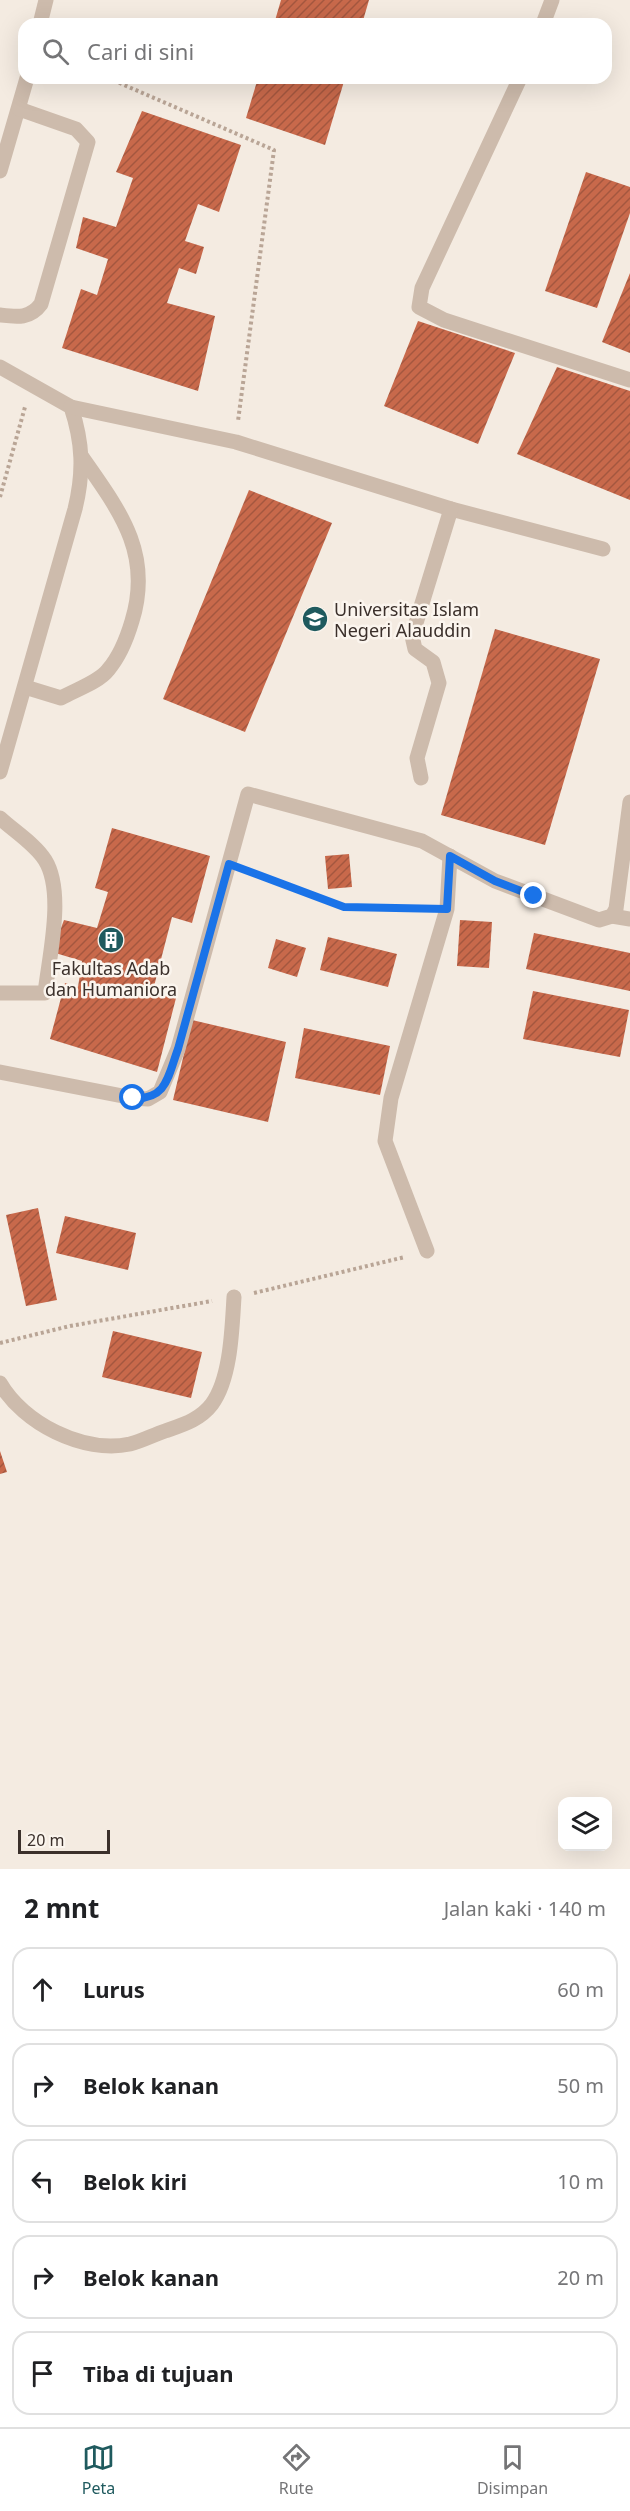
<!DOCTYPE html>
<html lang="id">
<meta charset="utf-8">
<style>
:root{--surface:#fff;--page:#f6f6f6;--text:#202124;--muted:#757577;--line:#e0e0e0;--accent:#1f5a5e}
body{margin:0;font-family:"Noto Sans",sans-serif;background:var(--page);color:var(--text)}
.controls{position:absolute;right:18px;bottom:18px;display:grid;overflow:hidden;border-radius:12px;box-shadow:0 6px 24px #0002}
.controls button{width:54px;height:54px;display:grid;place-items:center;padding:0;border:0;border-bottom:2px solid var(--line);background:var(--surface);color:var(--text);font:30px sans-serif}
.scale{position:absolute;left:18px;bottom:15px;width:92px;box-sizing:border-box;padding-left:6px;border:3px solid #3b302b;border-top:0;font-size:16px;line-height:21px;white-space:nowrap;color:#3b302b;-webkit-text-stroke:4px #fbf5ee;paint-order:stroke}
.stop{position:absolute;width:18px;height:18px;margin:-14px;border:4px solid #1a73e8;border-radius:50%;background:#fff}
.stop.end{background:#1a73e8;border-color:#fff;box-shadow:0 2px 6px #0008}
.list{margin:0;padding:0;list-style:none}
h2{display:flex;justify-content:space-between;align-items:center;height:78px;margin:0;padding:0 24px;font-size:26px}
h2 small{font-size:20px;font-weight:400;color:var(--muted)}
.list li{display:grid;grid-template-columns:39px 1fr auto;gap:18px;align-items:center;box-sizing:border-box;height:84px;margin:0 12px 12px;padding:0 12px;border:2px solid var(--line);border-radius:18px}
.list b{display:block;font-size:22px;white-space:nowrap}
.list em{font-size:20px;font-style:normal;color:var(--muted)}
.icon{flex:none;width:33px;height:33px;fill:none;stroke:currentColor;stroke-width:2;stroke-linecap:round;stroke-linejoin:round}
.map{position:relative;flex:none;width:630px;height:1869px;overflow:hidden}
.search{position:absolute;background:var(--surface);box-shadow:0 6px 24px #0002;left:18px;right:18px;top:18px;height:66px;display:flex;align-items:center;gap:15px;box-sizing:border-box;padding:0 21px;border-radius:18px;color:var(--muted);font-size:22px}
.sheet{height:558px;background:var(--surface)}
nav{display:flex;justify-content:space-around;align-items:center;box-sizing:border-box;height:84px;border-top:2px solid var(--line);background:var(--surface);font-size:16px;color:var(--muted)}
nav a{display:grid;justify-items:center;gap:3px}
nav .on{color:var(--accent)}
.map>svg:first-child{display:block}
.building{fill:url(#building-hatch)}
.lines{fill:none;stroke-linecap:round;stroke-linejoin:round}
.path{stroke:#b9a596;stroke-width:4;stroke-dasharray:3 3;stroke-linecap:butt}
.lane{stroke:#cdbbac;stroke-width:15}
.street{stroke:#cdbbac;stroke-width:15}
.route{stroke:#1a73e8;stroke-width:8}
.labels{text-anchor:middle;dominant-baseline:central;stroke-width:5;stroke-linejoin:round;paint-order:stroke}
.poi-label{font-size:18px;fill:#3b302b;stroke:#fbf5ee;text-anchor:start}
</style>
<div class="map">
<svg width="630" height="1869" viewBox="0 0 630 1869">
<defs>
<pattern id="building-hatch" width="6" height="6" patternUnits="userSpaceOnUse" patternTransform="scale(1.5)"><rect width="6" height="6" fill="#c8694b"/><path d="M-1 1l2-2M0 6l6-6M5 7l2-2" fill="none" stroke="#a4573f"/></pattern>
</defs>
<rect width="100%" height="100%" fill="#f4ebe1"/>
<g class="building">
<polygon points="281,0 369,0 362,24 274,24"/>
<polygon points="258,78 345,78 325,145 246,118"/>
<polygon points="142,111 241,145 219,212 198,204 185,241 204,247 196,274 179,268 167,303 215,316 198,391 62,348 81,289 97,295 108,259 76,248 83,217 116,227 133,178 116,172"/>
<polygon points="586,172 630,187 630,213 597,308 545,291"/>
<polygon points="630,273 630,353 602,342"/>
<polygon points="418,321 515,353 478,444 384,406"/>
<polygon points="557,367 630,391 630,500 517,454"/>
<polygon points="249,490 332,523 245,732 163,699"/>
<polygon points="495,629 600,659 545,845 441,815"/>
<polygon points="112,828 210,856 192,923 172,917 152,994 176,998 157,1072 50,1039 65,983 78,987 82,961 52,952 64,920 97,928 108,892 95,888"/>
<polygon points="349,854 352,887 328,889 325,856"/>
<polygon points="460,920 492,922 489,968 457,966"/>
<polygon points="534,933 630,953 630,991 526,969"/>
<polygon points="328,937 397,954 388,987 320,970"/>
<polygon points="276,939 306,948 297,977 268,968"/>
<polygon points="533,991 629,1010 620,1057 523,1039"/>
<polygon points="192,1020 286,1042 268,1122 173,1100"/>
<polygon points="304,1028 390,1046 380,1095 295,1078"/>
<polygon points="38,1208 57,1300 26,1306 6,1215"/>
<polygon points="65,1216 136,1233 128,1270 56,1253"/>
<polygon points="113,1331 202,1352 191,1398 102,1377"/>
<polygon points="0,1451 7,1472 0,1474"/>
</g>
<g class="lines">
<g class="path">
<polyline points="108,78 274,150 238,421"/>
<polyline points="0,497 25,407"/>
<polyline points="249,871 344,907 424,908"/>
<polyline points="254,1293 405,1257"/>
<polyline points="0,1343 70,1326 212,1301"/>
</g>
<g class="lane">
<polyline points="40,24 46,0"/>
<polyline points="0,171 27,78"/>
<path d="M0 315C17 317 30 319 41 304L88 142 76 129 19 109"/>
<path d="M0 367 71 407C83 443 84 472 75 509L0 772"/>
<polyline points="71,407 236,442 451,509 603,549"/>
<path d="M25 687 61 698C75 690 99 682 108 670 120 656 127 638 132 621 153 553 119 510 82 457"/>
<polyline points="421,778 417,758 439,683 433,662 415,649 412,636 451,509"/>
<path d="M0 818C14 831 35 844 45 860 65 892 49 957 45 993H0"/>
</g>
<g class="street">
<polyline points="543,24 552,0"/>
<polyline points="520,78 422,288 419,307 444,320 630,380"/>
<polyline points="612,916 630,919"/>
<polyline points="0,1072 133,1098 148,1099 160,1092 178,1049 248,794 422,841 495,881 599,920 612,916 616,909 630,802"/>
<polyline points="427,1251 385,1141 391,1098 447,909 450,856"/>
<path d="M0 1383C23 1423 83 1454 130 1444 142 1441 153 1435 165 1431 182 1425 200 1420 212 1404 231 1378 232 1328 234 1297"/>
</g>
</g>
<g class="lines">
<path class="route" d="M133 1098C167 1100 168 1076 178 1049L229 864 344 907 447 909 450 856 495 881 534 896"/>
</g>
<defs>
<g id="university-disc" transform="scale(1.35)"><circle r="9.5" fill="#1f5a5e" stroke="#fbf5ee"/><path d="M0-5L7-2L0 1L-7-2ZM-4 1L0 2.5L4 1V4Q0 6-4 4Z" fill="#fff"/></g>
<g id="building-disc" transform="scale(1.35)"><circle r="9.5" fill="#1f5a5e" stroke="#fbf5ee"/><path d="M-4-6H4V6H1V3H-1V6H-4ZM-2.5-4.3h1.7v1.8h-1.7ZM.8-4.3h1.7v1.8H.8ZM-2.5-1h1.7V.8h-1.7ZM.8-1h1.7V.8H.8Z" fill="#fff"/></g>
</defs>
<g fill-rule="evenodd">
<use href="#university-disc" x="315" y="619"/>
<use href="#building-disc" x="111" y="940"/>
</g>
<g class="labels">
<g class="poi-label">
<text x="334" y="609">Universitas Islam<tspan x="334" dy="21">Negeri Alauddin</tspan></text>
<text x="111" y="968" text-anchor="middle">Fakultas Adab<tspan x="111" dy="21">dan Humaniora</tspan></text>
</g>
</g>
</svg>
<div class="controls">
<button><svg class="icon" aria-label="layers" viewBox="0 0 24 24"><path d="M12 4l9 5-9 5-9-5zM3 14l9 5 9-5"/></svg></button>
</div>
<div class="scale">20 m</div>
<div class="stop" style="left:133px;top:1098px"></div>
<div class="stop end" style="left:534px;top:896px"></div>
<div class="search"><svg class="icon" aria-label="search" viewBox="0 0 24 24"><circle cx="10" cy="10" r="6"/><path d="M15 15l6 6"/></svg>Cari di sini</div>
</div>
<section class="sheet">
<h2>2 mnt<small>Jalan kaki · 140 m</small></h2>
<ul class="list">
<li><svg class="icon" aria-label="ahead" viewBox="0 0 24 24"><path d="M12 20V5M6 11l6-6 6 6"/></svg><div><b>Lurus</b></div><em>60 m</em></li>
<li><svg class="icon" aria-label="right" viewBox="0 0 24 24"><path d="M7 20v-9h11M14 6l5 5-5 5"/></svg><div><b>Belok kanan</b></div><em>50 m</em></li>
<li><svg class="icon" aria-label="left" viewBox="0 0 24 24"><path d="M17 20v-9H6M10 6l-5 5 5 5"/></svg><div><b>Belok kiri</b></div><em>10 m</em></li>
<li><svg class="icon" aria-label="right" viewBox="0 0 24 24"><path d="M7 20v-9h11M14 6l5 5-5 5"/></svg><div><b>Belok kanan</b></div><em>20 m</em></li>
<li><svg class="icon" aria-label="arrive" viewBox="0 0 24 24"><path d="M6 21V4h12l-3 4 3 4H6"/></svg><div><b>Tiba di tujuan</b></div></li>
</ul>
</section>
<nav>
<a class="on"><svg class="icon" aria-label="map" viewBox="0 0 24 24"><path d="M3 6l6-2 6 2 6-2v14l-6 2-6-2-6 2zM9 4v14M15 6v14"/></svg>Peta</a>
<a><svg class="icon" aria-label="directions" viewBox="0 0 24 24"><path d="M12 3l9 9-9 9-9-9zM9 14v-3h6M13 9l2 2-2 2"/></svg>Rute</a>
<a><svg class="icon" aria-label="saved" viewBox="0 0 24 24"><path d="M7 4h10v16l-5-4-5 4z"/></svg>Disimpan</a>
</nav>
